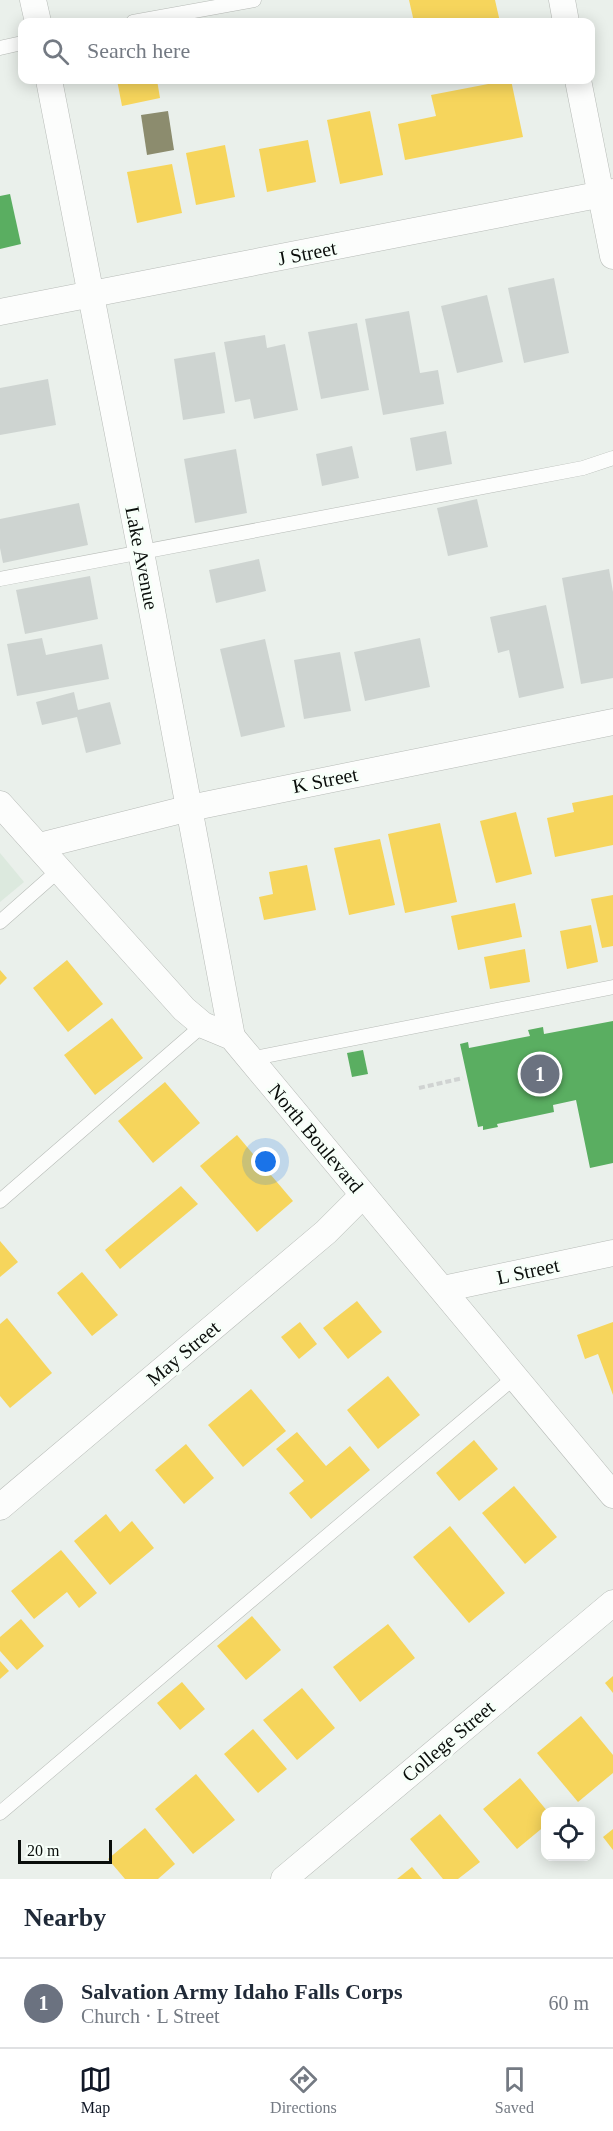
<!DOCTYPE html>
<meta charset="utf-8">
<style>
:root{--surface:#fff;--page:#f2f2f3;--text:#1f2937;--muted:#747a83;--line:#e0e1e3;--accent:#111827}
body{margin:0;font-family:Georgia,serif;background:var(--page);color:var(--text)}
.controls{position:absolute;right:18px;bottom:18px;display:grid;overflow:hidden;border-radius:12px;box-shadow:0 3px 15px #0003}
.controls button{width:54px;height:54px;display:grid;place-items:center;padding:0;border:0;border-bottom:2px solid var(--line);background:var(--surface);color:var(--text);font:30px sans-serif}
.scale{position:absolute;left:18px;bottom:15px;width:94px;box-sizing:border-box;padding-left:6px;border:3px solid #0a0e0b;border-top:0;font-size:16px;line-height:21px;white-space:nowrap;color:#0a0e0b;-webkit-text-stroke:4px #f7fff9;paint-order:stroke}
.you{position:absolute;left:266px;top:1162px;width:21px;height:21px;margin:-15px;border:4px solid #fff;border-radius:50%;background:#1a73e8;box-shadow:0 0 0 9px #1a73e833}
.badge{display:grid;place-items:center;width:39px;height:39px;border-radius:50%;background:var(--accent);color:#fff;font-size:20px;font-weight:700}
.pin{position:absolute;translate:-50% -50%;border:3px solid #fff;box-shadow:0 2px 6px #0006}
.list{margin:0;padding:0;list-style:none}
h2{display:flex;justify-content:space-between;align-items:center;height:78px;margin:0;padding:0 24px;font-size:26px}
h2 small{font-size:20px;font-weight:400;color:var(--muted)}
.list li{display:grid;grid-template-columns:39px 1fr auto;gap:18px;align-items:center;box-sizing:border-box;height:90px;padding:0 24px;border-top:2px solid var(--line)}
.list b{display:block;font-size:22px;white-space:nowrap}
.list p{margin:0;font-size:20px;white-space:nowrap;color:var(--muted)}
.list em{font-size:20px;font-style:normal;color:var(--muted)}
.icon{flex:none;width:33px;height:33px;fill:none;stroke:currentColor;stroke-width:2;stroke-linecap:round;stroke-linejoin:round}
.map{position:relative;flex:none;width:613px;height:1879px;overflow:hidden}
.search{position:absolute;background:var(--surface);box-shadow:0 3px 15px #0003;left:18px;right:18px;top:18px;height:66px;display:flex;align-items:center;gap:15px;box-sizing:border-box;padding:0 21px;border-radius:12px;color:var(--muted);font-size:22px}
.sheet{height:168px;background:var(--surface)}
nav{display:flex;justify-content:space-around;align-items:center;box-sizing:border-box;height:84px;border-top:2px solid var(--line);background:var(--surface);font-size:16px;color:var(--muted)}
nav a{display:grid;justify-items:center;gap:3px}
nav .on{color:var(--accent)}
.map>svg:first-child{display:block}
.built{fill:#dce9de}
.homes{fill:#f6d55c}
.public{fill:#5aae61}
.industry{fill:#8c8c6e}
.building{fill:#ced4d1}
.lines{fill:none;stroke-linecap:round;stroke-linejoin:round}
.service-casing{stroke:#b7bbb7;stroke-width:15}
.minor-casing{stroke:#b7bbb7;stroke-width:27}
.path{stroke:#d0d3d2;stroke-width:4;stroke-dasharray:6 3;stroke-linecap:butt}
.service{stroke:#fcfdfc;stroke-width:14}
.minor{stroke:#fcfdfc;stroke-width:26}
.labels{text-anchor:middle;dominant-baseline:central;stroke-width:6;stroke-linejoin:round;paint-order:stroke}
.street-label{font-size:20px;fill:#0a0e0b;stroke:#f7fff9}
</style>
<div class="map">
<svg width="613" height="1879" viewBox="0 0 613 1879">
<rect width="100%" height="100%" fill="#eaf0eb"/>
<polygon class="built" points="0,853 24,882 0,902"/>
<g class="homes">
<polygon points="409,0 495,0 500,22 414,22"/>
<polygon points="117,80 157,80 160,98 122,106"/>
<polygon points="509,80 511,80 523,137 405,160 398,124 436,116 431,95"/>
<polygon points="370,111 383,175 340,184 327,120"/>
<polygon points="308,140 316,182 267,192 259,149"/>
<polygon points="225,145 235,197 196,205 186,153"/>
<polygon points="172,164 182,213 137,223 127,172"/>
<polygon points="613,795 613,845 555,857 547,818 574,812 572,803"/>
<polygon points="516,812 532,874 496,883 480,821"/>
<polygon points="440,823 457,902 405,913 388,834"/>
<polygon points="380,839 395,905 349,915 334,848"/>
<polygon points="307,865 316,910 264,920 259,897 273,894 269,872"/>
<polygon points="613,895 613,946 602,948 591,899"/>
<polygon points="515,903 522,937 458,950 451,916"/>
<polygon points="591,925 598,962 567,969 560,931"/>
<polygon points="525,949 530,982 490,989 484,957"/>
<polygon points="67,960 103,1004 68,1032 33,988"/>
<polygon points="0,970 7,978 0,985"/>
<polygon points="112,1018 143,1058 95,1095 64,1055"/>
<polygon points="165,1082 200,1123 153,1163 118,1121"/>
<polygon points="237,1135 293,1201 257,1232 200,1166"/>
<polygon points="181,1186 198,1204 120,1269 105,1250"/>
<polygon points="0,1241 18,1262 0,1277"/>
<polygon points="82,1272 118,1315 92,1336 57,1293"/>
<polygon points="357,1301 382,1332 348,1359 323,1328"/>
<polygon points="7,1318 52,1373 10,1408 0,1396 0,1324"/>
<polygon points="300,1322 317,1344 299,1359 281,1337"/>
<polygon points="613,1322 613,1395 598,1354 585,1359 577,1335"/>
<polygon points="388,1376 420,1415 378,1449 347,1410"/>
<polygon points="251,1389 286,1431 243,1467 208,1425"/>
<polygon points="297,1432 326,1466 350,1446 370,1470 311,1519 289,1493 304,1481 276,1449"/>
<polygon points="474,1440 498,1469 459,1501 436,1473"/>
<polygon points="186,1444 214,1478 184,1504 155,1470"/>
<polygon points="514,1486 557,1537 525,1564 482,1513"/>
<polygon points="106,1514 120,1532 132,1521 154,1548 110,1585 74,1541"/>
<polygon points="450,1526 505,1593 469,1623 413,1557"/>
<polygon points="61,1550 97,1593 79,1608 67,1592 34,1619 11,1591"/>
<polygon points="252,1616 281,1650 246,1680 217,1646"/>
<polygon points="21,1619 44,1646 17,1670 0,1651 0,1637"/>
<polygon points="388,1624 415,1658 360,1702 333,1667"/>
<polygon points="0,1661 9,1671 0,1679"/>
<polygon points="613,1676 613,1693 605,1683"/>
<polygon points="182,1682 205,1709 180,1730 157,1703"/>
<polygon points="302,1688 335,1728 297,1760 263,1720"/>
<polygon points="581,1716 613,1755 613,1773 578,1802 537,1753"/>
<polygon points="253,1729 287,1769 258,1793 224,1754"/>
<polygon points="196,1774 235,1820 193,1854 155,1809"/>
<polygon points="520,1778 548,1812 546,1812 546,1825 517,1849 483,1809"/>
<polygon points="440,1814 480,1862 458,1879 443,1879 410,1839"/>
<polygon points="145,1828 175,1864 158,1879 125,1879 108,1859"/>
<polygon points="613,1829 613,1850 603,1837"/>
<polygon points="412,1867 422,1879 397,1879"/>
</g>
<g class="public">
<polygon points="10,194 21,244 0,249 0,196"/>
<polygon points="613,1021 613,1163 590,1168 576,1100 553,1105 554,1112 497,1124 498,1127 483,1130 483,1126 478,1127 460,1044 468,1042 469,1048 530,1036 528,1030 543,1027 544,1034"/>
<polygon points="363,1050 368,1074 352,1077 347,1053"/>
</g>
<polygon class="industry" points="168,111 174,150 147,155 141,115"/>
<g class="building">
<polygon points="554,278 569,353 524,363 508,288"/>
<polygon points="487,295 503,362 457,373 441,306"/>
<polygon points="409,311 420,373 438,370 444,404 383,415 365,319"/>
<polygon points="357,323 369,390 321,399 308,332"/>
<polygon points="265,335 267,348 285,344 298,410 254,419 250,399 235,402 224,342"/>
<polygon points="215,352 225,413 183,420 174,359"/>
<polygon points="48,379 56,425 0,435 0,388"/>
<polygon points="446,431 452,464 416,471 410,438"/>
<polygon points="352,446 359,478 322,486 316,454"/>
<polygon points="236,449 247,513 195,523 184,459"/>
<polygon points="477,499 488,547 448,556 437,508"/>
<polygon points="79,503 88,545 3,563 0,548 0,519"/>
<polygon points="259,559 266,591 216,603 209,570"/>
<polygon points="609,569 613,592 613,678 581,684 562,578"/>
<polygon points="90,576 98,619 25,634 16,590"/>
<polygon points="546,605 564,688 519,698 509,650 498,653 490,617"/>
<polygon points="42,638 46,655 102,644 109,679 17,696 7,644"/>
<polygon points="420,638 430,687 365,701 354,652"/>
<polygon points="265,639 285,727 241,737 220,649"/>
<polygon points="340,652 351,711 304,719 294,660"/>
<polygon points="74,692 78,710 110,702 121,744 86,753 77,717 42,725 36,702"/>
</g>
<g class="lines">
<g class="service-casing">
<g id="service">
<polyline points="133,22 254,0"/>
<polyline points="0,48 22,43"/>
<polyline points="0,579 583,468 613,458"/>
<polyline points="0,922 59,870"/>
<polyline points="250,1059 613,987"/>
<polyline points="0,1201 203,1025"/>
<polyline points="0,1813 516,1376"/>
</g>
</g>
<g class="minor-casing">
<g id="minor">
<polyline points="33,0 38,22"/>
<polyline points="562,0 566,22"/>
<polyline points="49,80 141,552 232,1037"/>
<polyline points="578,80 613,256"/>
<polyline points="0,312 613,192"/>
<polyline points="0,804 184,1009 203,1025 232,1037 613,1495"/>
<polyline points="39,846 190,808 613,722"/>
<polyline points="443,1289 613,1253"/>
<polyline points="0,1507 326,1232 363,1195"/>
<polyline points="284,1879 613,1603"/>
</g>
</g>
<polyline class="path" points="419,1088 463,1078"/>
<use href="#service" class="service"/>
<use href="#minor" class="minor"/>
</g>
<g class="labels">
<g class="street-label">
<text transform="translate(307 253) rotate(-11)">J Street</text>
<text transform="translate(142 558) rotate(79)">Lake Avenue</text>
<text transform="translate(325 780) rotate(-11)">K Street</text>
<text transform="translate(316 1138) rotate(50)">North Boulevard</text>
<text transform="translate(528 1271) rotate(-12)">L Street</text>
<text transform="translate(183 1353) rotate(-40)">May Street</text>
<text transform="translate(448 1741) rotate(-40)">College Street</text>
</g>
</g>
</svg>
<div class="controls">
<button><svg class="icon" aria-label="locate" viewBox="0 0 24 24"><circle cx="12" cy="12" r="6"/><path d="M12 2v4M12 18v4M2 12h4M18 12h4"/></svg></button>
</div>
<div class="scale">20 m</div>
<div class="you"></div>
<div class="pin badge" style="left:540px;top:1074px;background:#6b7280">1</div>
<div class="search"><svg class="icon" aria-label="search" viewBox="0 0 24 24"><circle cx="10" cy="10" r="6"/><path d="M15 15l6 6"/></svg>Search here</div>
</div>
<section class="sheet">
<h2>Nearby<small></small></h2>
<ul class="list">
<li><span class="badge" style="background:#6b7280">1</span><div><b>Salvation Army Idaho Falls Corps</b><p>Church · L Street</p></div><em>60 m</em></li>
</ul>
</section>
<nav>
<a class="on"><svg class="icon" aria-label="map" viewBox="0 0 24 24"><path d="M3 6l6-2 6 2 6-2v14l-6 2-6-2-6 2zM9 4v14M15 6v14"/></svg>Map</a>
<a><svg class="icon" aria-label="directions" viewBox="0 0 24 24"><path d="M12 3l9 9-9 9-9-9zM9 14v-3h6M13 9l2 2-2 2"/></svg>Directions</a>
<a><svg class="icon" aria-label="saved" viewBox="0 0 24 24"><path d="M7 4h10v16l-5-4-5 4z"/></svg>Saved</a>
</nav>
